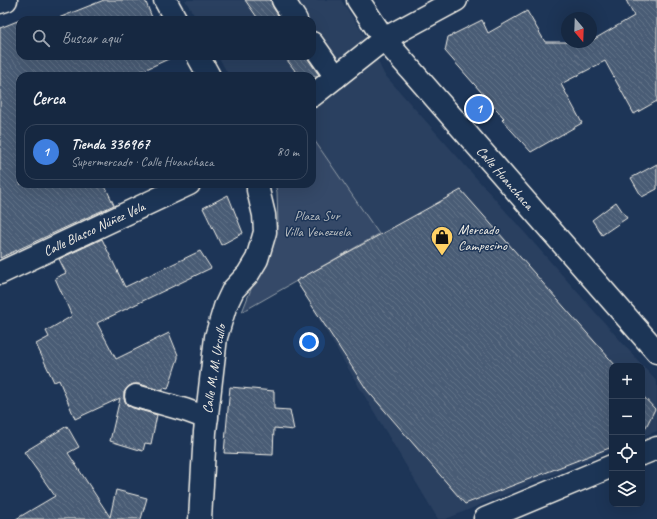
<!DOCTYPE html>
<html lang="es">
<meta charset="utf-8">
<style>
:root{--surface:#162841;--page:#1f3048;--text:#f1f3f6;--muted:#9ea6b1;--line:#35445a;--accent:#bca0f2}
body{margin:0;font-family:Caveat,sans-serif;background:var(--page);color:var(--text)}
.controls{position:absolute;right:12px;bottom:12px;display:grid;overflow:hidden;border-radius:8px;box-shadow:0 4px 16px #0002}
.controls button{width:36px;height:36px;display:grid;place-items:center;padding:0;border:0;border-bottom:1px solid var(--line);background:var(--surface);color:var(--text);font:20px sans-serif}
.compass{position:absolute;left:561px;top:12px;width:36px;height:36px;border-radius:50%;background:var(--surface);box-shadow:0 4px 16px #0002;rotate:161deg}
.you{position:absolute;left:309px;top:342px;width:14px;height:14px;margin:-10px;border:3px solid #fff;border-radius:50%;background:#1a73e8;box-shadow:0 0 0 6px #1a73e833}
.badge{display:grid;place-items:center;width:26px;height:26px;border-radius:50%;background:var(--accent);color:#fff;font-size:13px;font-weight:700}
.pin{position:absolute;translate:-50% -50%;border:2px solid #fff;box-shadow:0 1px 4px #0006}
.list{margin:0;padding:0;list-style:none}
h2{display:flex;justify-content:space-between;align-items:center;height:52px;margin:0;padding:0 16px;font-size:17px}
h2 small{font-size:13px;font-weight:400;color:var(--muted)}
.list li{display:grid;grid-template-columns:26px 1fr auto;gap:12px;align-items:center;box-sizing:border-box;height:56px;margin:0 8px 8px;padding:0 8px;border:1px solid var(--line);border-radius:12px}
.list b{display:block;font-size:15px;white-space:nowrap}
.list p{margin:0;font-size:13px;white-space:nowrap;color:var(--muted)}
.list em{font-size:13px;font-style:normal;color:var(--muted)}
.icon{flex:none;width:22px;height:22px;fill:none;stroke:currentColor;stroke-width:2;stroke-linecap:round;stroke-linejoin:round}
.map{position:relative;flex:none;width:657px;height:519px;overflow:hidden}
.search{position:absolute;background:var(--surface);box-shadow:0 4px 16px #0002;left:16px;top:16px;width:300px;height:44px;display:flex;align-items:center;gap:10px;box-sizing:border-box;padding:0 14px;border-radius:12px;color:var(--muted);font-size:15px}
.panel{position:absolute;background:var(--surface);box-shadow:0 4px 16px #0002;left:16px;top:72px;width:300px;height:116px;border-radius:12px}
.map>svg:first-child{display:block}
.built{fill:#2a4060}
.park{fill:#354a67;stroke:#949ea8}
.building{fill:url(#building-back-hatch);stroke:#f4f1e8}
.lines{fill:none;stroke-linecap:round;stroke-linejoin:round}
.minor-casing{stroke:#f4f1e8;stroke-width:25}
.minor{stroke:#1d3557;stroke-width:22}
.labels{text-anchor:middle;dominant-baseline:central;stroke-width:3;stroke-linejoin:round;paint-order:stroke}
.street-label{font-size:14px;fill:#f4f1e8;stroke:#1d3557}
.park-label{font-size:14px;fill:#bbbfc1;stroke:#1d3557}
.poi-label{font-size:14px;fill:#f4f1e8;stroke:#1d3557;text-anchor:start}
</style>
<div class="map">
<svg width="657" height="519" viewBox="0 0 657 519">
<defs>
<pattern id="building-back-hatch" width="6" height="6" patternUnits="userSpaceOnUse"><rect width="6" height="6" fill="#485b74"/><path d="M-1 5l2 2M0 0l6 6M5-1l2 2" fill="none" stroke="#637388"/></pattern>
</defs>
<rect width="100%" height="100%" fill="#1d3557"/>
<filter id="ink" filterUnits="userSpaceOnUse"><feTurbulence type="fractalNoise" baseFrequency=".025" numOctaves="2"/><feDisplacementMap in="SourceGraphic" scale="8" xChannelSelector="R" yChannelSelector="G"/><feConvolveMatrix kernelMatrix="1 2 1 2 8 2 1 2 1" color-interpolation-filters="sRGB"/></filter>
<g filter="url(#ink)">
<polygon class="built" points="185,0 341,0 369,42 384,74 657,382 657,431 642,437 642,366 612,366 612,450 446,519 438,519 296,281 379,234 312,137 312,76 229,76 218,56 312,56 312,20 197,20"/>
<polygon class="park" points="312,137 379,234 242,312 253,284 267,261 278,224 277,192 275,184 312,184"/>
<g class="building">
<polygon points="104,0 145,0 153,20 57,20 56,19"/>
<polygon points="245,0 271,0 273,7 281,20 259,20"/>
<polygon points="626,0 657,0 657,101 634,114 605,61 561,84 582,123 531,152 502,120 504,118 445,51 448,37 482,20 488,33 527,11 545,42 591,42 591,41 634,16"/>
<polygon points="20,20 20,56 175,56 131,76 20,76 20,184 104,184 114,205 0,258 0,28"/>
<polygon points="284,56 306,56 319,75 317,76 299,76"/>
<polygon points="657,164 657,189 642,197 631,178"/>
<polygon points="461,190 616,366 612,366 612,447 465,504 367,390 296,281"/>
<polygon points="228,195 243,233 221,245 203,208"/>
<polygon points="616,202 627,218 602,235 592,220"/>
<polygon points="102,239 125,287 200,251 211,268 97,323 116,359 169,333 178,355 178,358 168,389 163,388 163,391 139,384 133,384 128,387 124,392 124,399 127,405 133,408 157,415 151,444 145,443 143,451 110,441 120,398 75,419 59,380 54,382 36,344 49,337 46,331 72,316 55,278 66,273 59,259"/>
<polygon points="230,387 274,391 274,409 290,410 294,430 274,428 273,455 224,453"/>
<polygon points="642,395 655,409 642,435"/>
<polygon points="67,426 79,447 68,453 110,517 116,490 147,498 141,519 16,519 55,496 24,452"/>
</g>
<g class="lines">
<g class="minor-casing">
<g id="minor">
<polyline points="165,0 176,20"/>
<polyline points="283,0 296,20"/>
<polyline points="358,0 384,39 657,352"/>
<polyline points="0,2 6,0"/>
<polyline points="312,43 336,77"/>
<polyline points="198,56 209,76"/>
<polyline points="312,96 384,39 456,0"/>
<polyline points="0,273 189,184"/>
<polyline points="136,396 185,410 207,418"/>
<polyline points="642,454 657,448"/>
<polyline points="200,519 205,432 216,337 225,307 233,290 248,274 257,259 265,232 264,215 258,190 258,184"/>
<polyline points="485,519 612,466"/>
</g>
</g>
<use href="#minor" class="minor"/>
</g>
</g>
<defs>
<g id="shop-pin" transform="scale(1.15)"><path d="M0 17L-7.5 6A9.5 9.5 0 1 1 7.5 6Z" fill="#ffd166" stroke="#1d3557"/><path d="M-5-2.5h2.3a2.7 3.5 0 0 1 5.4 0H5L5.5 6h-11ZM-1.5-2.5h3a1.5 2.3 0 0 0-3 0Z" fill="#111"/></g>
</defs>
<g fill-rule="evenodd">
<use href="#shop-pin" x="442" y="237"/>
</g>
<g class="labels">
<g class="street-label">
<text transform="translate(505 178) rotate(49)">Calle Huanchaca</text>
<text transform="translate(94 229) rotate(-25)">Calle Blasco Núñez Vela</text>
<text transform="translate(214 369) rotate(-81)">Calle M. M. Urcullo</text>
</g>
<g class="park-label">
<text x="317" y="215">Plaza Sur<tspan x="317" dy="16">Villa Venezuela</tspan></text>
</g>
<g class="poi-label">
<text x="458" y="229">Mercado<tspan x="458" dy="16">Campesino</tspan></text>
</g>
</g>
</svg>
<div class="controls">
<button>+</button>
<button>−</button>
<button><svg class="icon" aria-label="locate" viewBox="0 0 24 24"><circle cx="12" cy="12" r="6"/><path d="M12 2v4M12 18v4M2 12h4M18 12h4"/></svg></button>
<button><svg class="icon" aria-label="layers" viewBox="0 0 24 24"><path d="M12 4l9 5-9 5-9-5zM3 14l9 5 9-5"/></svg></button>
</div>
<svg class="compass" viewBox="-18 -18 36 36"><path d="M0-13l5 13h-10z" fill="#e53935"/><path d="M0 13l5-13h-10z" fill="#9ea6b1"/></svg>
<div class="you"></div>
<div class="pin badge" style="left:479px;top:109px;background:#3f7fe0">1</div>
<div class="search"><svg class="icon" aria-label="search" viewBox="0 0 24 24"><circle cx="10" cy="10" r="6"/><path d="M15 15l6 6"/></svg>Buscar aquí</div>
<section class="panel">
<h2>Cerca<small></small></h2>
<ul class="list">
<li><span class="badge" style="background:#3f7fe0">1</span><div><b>Tienda 336967</b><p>Supermercado · Calle Huanchaca</p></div><em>80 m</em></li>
</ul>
</section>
</div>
